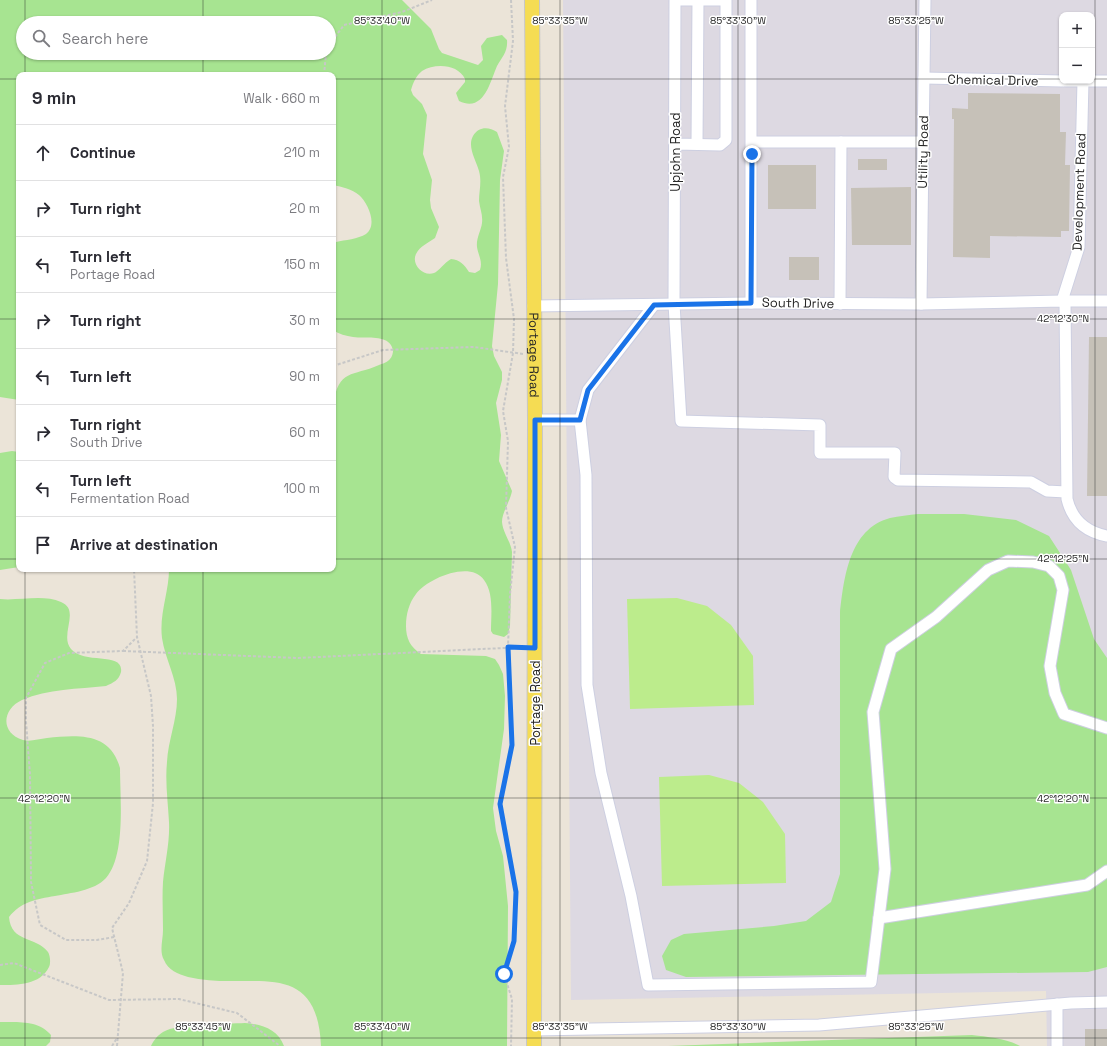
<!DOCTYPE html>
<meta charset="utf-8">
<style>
:root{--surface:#fff;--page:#f2f2f3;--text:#2b2b33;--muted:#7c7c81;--line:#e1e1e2}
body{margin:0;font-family:"Space Grotesk",sans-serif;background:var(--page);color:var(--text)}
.controls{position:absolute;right:12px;top:12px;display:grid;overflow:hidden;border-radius:8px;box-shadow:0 1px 3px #0004}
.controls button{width:36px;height:36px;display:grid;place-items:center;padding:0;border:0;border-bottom:1px solid var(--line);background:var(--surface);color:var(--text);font:20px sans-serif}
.stop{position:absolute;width:12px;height:12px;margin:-9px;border:3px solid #1a73e8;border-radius:50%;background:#fff}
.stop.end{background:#1a73e8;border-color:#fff;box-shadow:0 1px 4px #0008}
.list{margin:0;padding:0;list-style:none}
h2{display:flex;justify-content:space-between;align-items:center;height:52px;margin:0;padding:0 16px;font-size:17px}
h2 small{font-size:13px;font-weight:400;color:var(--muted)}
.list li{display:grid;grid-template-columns:26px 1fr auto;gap:12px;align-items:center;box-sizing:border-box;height:56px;padding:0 16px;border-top:1px solid var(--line)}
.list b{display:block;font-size:15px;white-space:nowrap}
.list p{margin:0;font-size:13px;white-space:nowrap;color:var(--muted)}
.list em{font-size:13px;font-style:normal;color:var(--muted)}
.icon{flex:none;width:22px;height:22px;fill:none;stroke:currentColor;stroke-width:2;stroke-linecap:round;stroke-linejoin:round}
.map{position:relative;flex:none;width:1107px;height:1046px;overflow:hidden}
.search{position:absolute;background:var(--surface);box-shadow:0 1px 3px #0004;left:16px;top:16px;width:320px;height:44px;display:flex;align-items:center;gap:10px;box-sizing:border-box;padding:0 14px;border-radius:22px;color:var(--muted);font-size:15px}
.panel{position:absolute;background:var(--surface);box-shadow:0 1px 3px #0004;left:16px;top:72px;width:320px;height:500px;border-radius:8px}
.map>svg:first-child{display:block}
.industrial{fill:#ddd9e2;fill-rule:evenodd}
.green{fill:#a7e491;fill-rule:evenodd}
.pitch{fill:#bcec8c}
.building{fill:#c6c1b8}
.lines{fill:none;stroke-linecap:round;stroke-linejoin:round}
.minor-casing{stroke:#cdcfe1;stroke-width:13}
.major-casing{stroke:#c7c7c7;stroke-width:16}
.path{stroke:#c7c7c7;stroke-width:2;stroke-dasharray:3 2;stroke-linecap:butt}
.minor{stroke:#fff;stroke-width:11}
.major{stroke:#f5dc53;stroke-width:14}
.route{stroke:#1a73e8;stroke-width:5}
.ticks{fill:none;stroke:#272727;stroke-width:1;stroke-opacity:0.45}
.labels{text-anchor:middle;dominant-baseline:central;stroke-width:3;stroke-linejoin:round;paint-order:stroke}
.street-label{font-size:13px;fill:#272727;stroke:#fff}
.ticks-label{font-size:10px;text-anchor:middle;fill:#272727;stroke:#fff;stroke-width:3;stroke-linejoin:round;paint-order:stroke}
</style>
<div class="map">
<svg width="1107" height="1046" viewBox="0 0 1107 1046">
<rect width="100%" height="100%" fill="#ebe4d8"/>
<path class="industrial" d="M563 0H1107V1046H1047L1046 991 571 1000ZM1062 15H1092V81H1062Z"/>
<g class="green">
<path d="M0 0H402L431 29 439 49 442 53 478 65 483 60 481 46 487 38 502 35 507 40C508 52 502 57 497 66 490 82 484 113 459 101L456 93 465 82V79C458 64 435 63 422 71 416 76 413 83 411 90L413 95 422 104 427 115 423 154 432 180 430 200 431 208 439 227 435 238C428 243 420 246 416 254 411 264 423 277 434 273 438 272 445 262 451 259 460 260 464 264 469 272L475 273 480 270C483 261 478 255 477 247 476 238 481 231 482 223 483 215 480 209 479 201 479 191 482 182 479 171 476 160 467 147 473 136 479 126 489 127 497 132L504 151 500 180 498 284 492 346 494 356 502 372V380L496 403 501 435 499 461 512 491C510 502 502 512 502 522 503 533 511 542 512 552L510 626 508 634 504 637 493 634 491 631C491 615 494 593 484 580 470 560 427 579 416 594 409 603 406 614 406 626 406 638 410 647 421 654L486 656 495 659 499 665 503 674 505 696 504 729 493 808 496 831 503 856 508 906 507 1046H321C317 953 248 992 188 977 178 974 168 970 164 960 159 951 163 940 163 930 163 914 162 898 163 882 165 862 170 842 169 822 168 802 165 782 167 762 168 741 177 720 177 699 177 678 165 659 162 638 159 614 169 592 169 569H333V405C339 368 352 377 379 365 382 364 388 362 390 359 392 357 393 353 393 351 391 333 365 339 353 337 346 336 339 334 333 330V244L336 242C345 240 358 239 366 234 378 225 368 203 359 195 352 189 342 187 333 185V75H19V400L0 397ZM23 23H329V53H23Z"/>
<polygon points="12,451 19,452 19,567 0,570 0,453"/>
<path d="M918 514H964L1016 520 1049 536 1071 570 1094 639 1107 658V967L1088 972 686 977 666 970 662 956 671 940 684 934 774 926 806 921 831 902 840 874V613C844 578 849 529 890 518 899 516 909 515 918 514Z"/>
<path d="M0 599C19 601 43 594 61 602 81 610 59 635 71 649 84 665 124 651 121 672 119 680 113 683 106 686 78 689 48 689 22 700 2 709 0 733 23 740 30 742 39 739 47 738 78 735 110 732 120 768 120 798 126 855 106 878 94 891 70 893 55 896 36 899 21 902 9 917 11 943 36 936 48 952 50 955 51 963 49 967 40 985 18 985 0 985Z"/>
<path d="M0 1022C17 1022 39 1020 51 1035L50 1042 46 1046H0Z"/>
<path d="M245 1023C261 1024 278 1029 284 1046H151C154 1040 157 1036 163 1032 178 1023 226 1024 245 1023Z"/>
<path d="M972 1035C988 1037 1005 1038 1020 1046H668Z"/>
</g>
<g class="pitch">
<polygon points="677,598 707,606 731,625 753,656 754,705 630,709 627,599"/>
<polygon points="709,775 739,783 763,802 785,834 786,883 662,886 659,777"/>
</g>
<g class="building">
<polygon points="968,93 1060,94 1060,132 1066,132 1065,165 1070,165 1069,231 1061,231 1061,237 990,236 990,258 953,257 954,119 952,119 952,108 968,109"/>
<rect x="858" y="159" width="29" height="11"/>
<rect x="768" y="165" width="48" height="44"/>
<polygon points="911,187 911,245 852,245 851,188"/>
<rect x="789" y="257" width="30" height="23"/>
<polygon points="1089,337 1107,337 1107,496 1087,496"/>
<rect x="1085" y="1029" width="22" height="17"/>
</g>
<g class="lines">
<g class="minor-casing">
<g id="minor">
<polyline points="924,78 1062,81"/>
<polyline points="1065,81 1107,81"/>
<polyline points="1083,81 1079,247 1062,301 1107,301"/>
<polyline points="752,142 922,142"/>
<polyline points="676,144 720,145 726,140 726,0 675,0 674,304 681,421 820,425 820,453 895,453 894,477 898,480 1031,482 1047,491 1066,492"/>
<polyline points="697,144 698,0"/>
<polyline points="751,303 751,0"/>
<polyline points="840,304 841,142"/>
<polyline points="921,304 925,0"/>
<path d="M533 306 751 303 921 304 1062 301 1065 303 1067 499C1072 520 1086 532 1107 536"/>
<polyline points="535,420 580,420 586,475 587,685 601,773 631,896 648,985 871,982 885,869 873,712 891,649 936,617 988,570 1008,561 1033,562 1049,566 1059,576 1063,590 1050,666 1055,693 1064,714 1107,728"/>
<polyline points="580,420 588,390 654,305"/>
<polyline points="879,918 1087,885 1107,871"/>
<polyline points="1057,1004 1057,1046"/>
<polyline points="534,1030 819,1025 1071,1003 1107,1002"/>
</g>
</g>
<g class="major-casing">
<g id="major">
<path id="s1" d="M532 0 535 420 534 1046"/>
</g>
</g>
<g class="path">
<polyline points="511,0 513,41 505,106 509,147 503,177 506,258 514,319 513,353 503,411 508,441 506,508 515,547 510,594 508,647 512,745 499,804 516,891 514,941 504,974 512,999 511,1046"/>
<polyline points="329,45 344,25 402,12 432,0"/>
<polyline points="324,75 326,53"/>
<polyline points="333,366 383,350 474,347 523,354"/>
<polyline points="123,651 298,658 524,647"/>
<polyline points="114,937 97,940 66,940 40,925 31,882 30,774 26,722 26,698 45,663 69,653 123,651 137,637"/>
<polyline points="0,965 14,963 109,1000 179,999 237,1013 280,1046"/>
<polyline points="112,1046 117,1038"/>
<polyline points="117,1046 123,973 112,928 129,903 147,861 153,803 153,726 151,696 137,637 134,569"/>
</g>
<use href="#minor" class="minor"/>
<use href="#major" class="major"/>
</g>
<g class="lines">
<polyline class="route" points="504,974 514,941 516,892 500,804 512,745 508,647 535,648 535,420 580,420 588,390 654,305 751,303 752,154"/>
</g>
<path class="ticks" d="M25 0V23M203 0V23M382 0V1046M560 0V1046M738 0V1046M916 0V1046M1095 0V1046M25 53V75M203 53V75M0 79H19M333 79H1062M1092 79H1107M0 319H19M333 319H1107M0 559H19M333 559H1107M25 569V1046M203 569V1046M0 798H1107M0 1038H1107"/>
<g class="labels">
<g class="street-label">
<text transform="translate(993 80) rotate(1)">Chemical Drive</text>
<text transform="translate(675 152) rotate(-90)">Upjohn Road</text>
<text transform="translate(923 152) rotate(-89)">Utility Road</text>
<text transform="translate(1079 192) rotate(-88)">Development Road</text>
<text transform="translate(798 303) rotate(1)">South Drive</text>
<text stroke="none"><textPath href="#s1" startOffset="355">Portage Road</textPath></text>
<text transform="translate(535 703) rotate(-90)">Portage Road</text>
</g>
</g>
<g class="ticks-label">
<text x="382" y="24">85°33'40"W</text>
<text x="560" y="24">85°33'35"W</text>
<text x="738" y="24">85°33'30"W</text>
<text x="916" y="24">85°33'25"W</text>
<text x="1063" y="322">42°12'30"N</text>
<text x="1063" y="562">42°12'25"N</text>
<text x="44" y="802">42°12'20"N</text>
<text x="1063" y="802">42°12'20"N</text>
<text x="203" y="1030">85°33'45"W</text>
<text x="382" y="1030">85°33'40"W</text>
<text x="560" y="1030">85°33'35"W</text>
<text x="738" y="1030">85°33'30"W</text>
<text x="916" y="1030">85°33'25"W</text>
</g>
</svg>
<div class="controls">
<button>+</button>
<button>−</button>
</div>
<div class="stop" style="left:504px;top:974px"></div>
<div class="stop end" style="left:752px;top:154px"></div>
<div class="search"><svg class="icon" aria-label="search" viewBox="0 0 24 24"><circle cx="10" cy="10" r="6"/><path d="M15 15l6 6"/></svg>Search here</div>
<section class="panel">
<h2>9 min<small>Walk · 660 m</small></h2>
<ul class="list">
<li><svg class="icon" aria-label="ahead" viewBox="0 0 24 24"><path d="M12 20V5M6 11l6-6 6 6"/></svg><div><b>Continue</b></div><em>210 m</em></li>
<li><svg class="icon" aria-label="right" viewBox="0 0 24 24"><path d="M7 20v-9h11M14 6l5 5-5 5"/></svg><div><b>Turn right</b></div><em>20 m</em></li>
<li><svg class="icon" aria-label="left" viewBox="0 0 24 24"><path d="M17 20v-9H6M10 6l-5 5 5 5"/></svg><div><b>Turn left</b><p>Portage Road</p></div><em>150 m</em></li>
<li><svg class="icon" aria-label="right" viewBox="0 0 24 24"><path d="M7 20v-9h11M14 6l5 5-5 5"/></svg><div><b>Turn right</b></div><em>30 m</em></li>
<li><svg class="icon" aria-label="left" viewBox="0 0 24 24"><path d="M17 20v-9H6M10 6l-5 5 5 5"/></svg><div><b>Turn left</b></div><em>90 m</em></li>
<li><svg class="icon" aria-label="right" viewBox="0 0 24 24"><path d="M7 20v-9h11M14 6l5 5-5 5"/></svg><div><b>Turn right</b><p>South Drive</p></div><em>60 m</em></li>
<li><svg class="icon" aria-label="left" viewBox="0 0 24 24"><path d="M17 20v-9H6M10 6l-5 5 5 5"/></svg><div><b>Turn left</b><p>Fermentation Road</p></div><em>100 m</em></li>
<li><svg class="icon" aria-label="arrive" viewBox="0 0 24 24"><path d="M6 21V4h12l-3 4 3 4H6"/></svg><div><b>Arrive at destination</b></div></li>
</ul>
</section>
</div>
